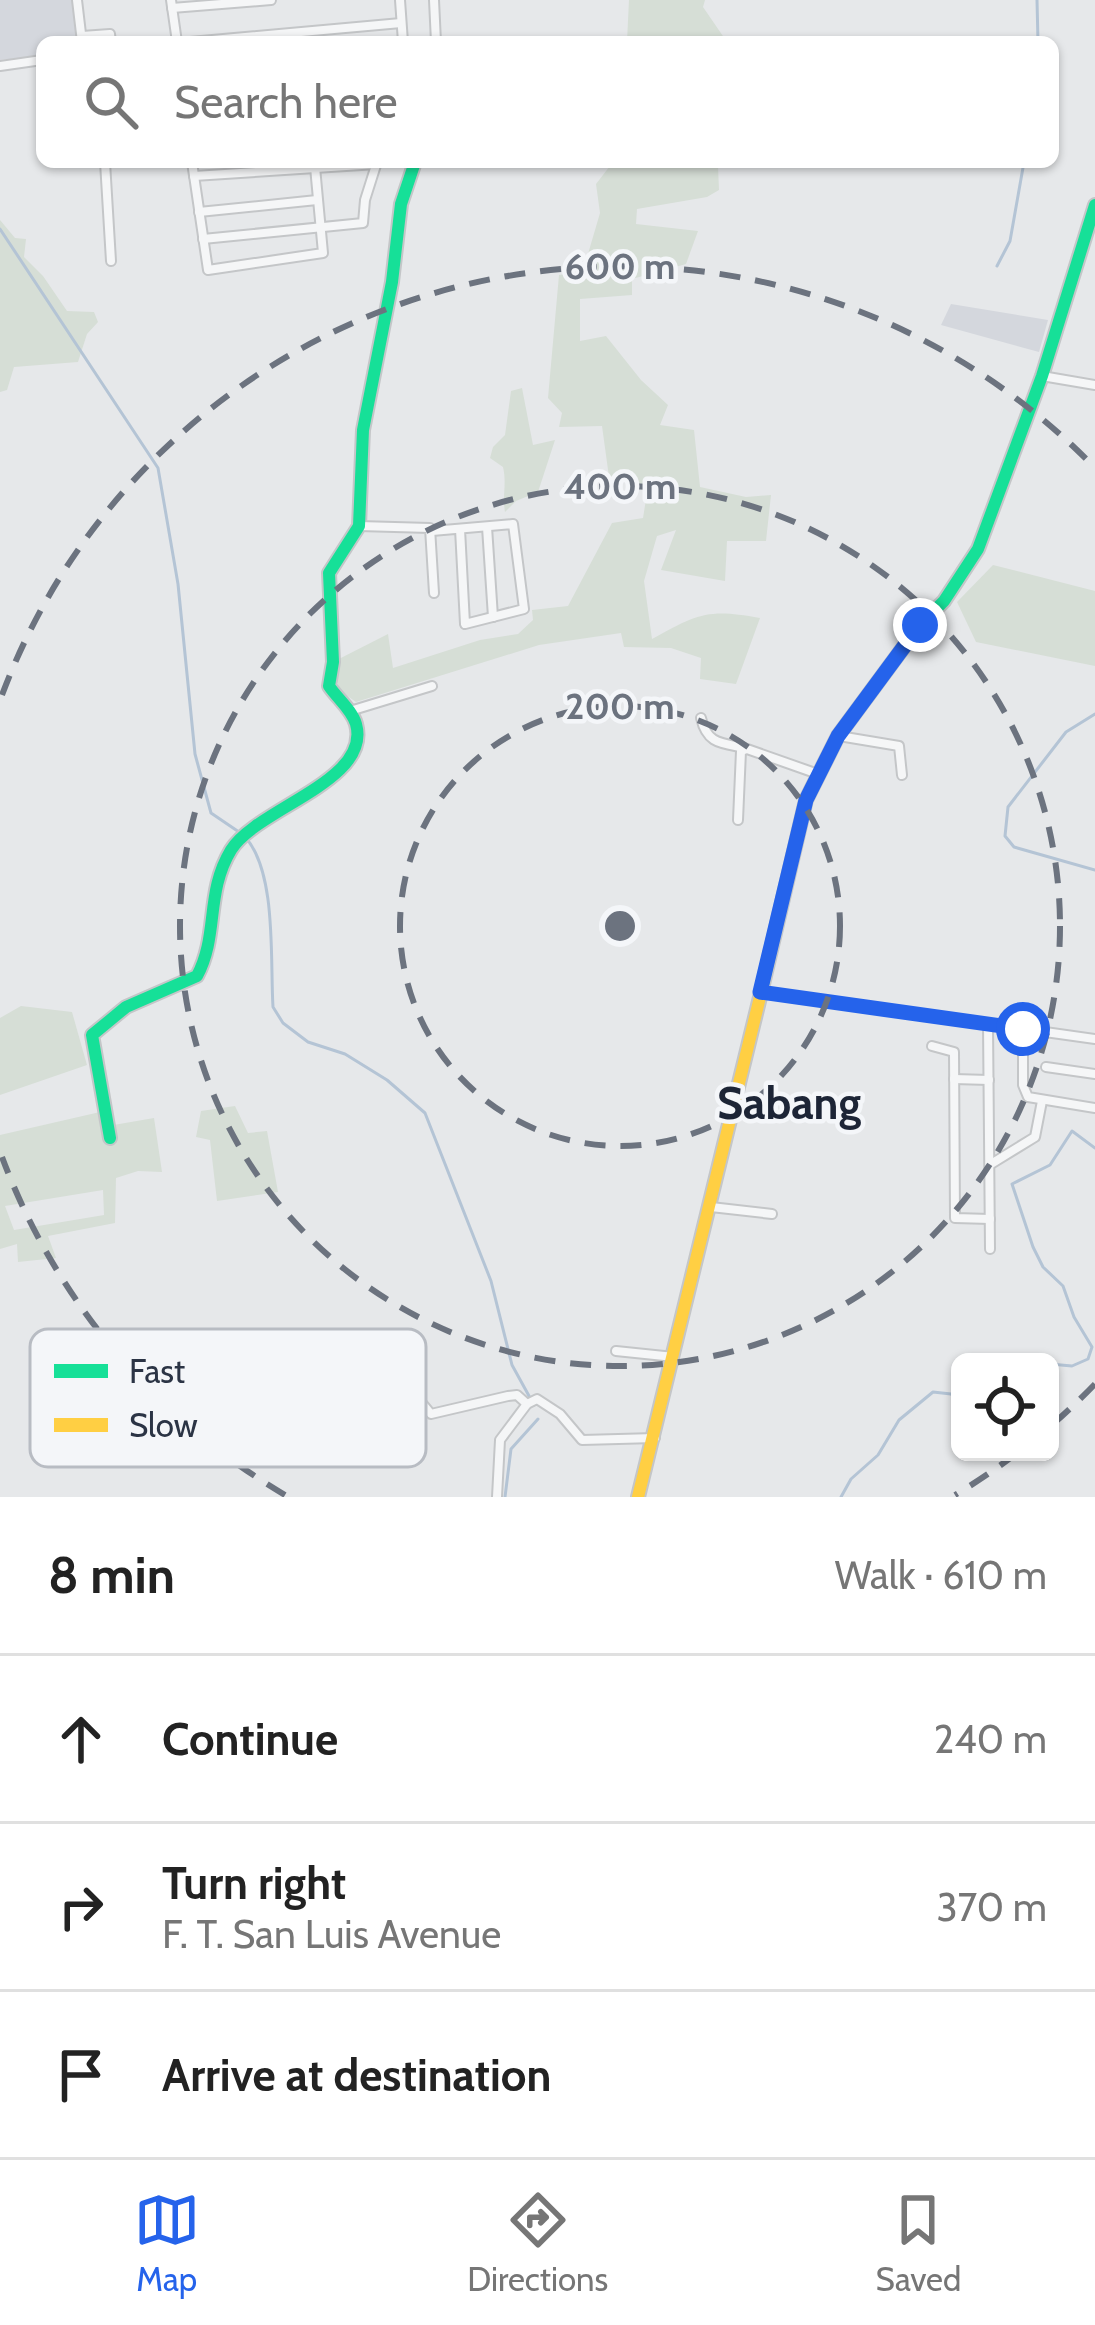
<!DOCTYPE html>
<meta charset="utf-8">
<style>
:root{--surface:#fff;--page:#f6f6f6;--text:#222;--muted:#767676;--line:#e0e0e0;--accent:#2563eb}
body{margin:0;font-family:Cabin,sans-serif;background:var(--page);color:var(--text)}
.controls{position:absolute;right:36px;bottom:36px;display:grid;overflow:hidden;border-radius:18px;box-shadow:0 3px 9px #0004}
.controls button{width:108px;height:108px;display:grid;place-items:center;padding:0;border:0;border-bottom:3px solid var(--line);background:var(--surface);color:var(--text);font:60px sans-serif}
.stop{position:absolute;width:36px;height:36px;margin:-27px;border:9px solid #2563eb;border-radius:50%;background:#fff}
.stop.end{background:#2563eb;border-color:#fff;box-shadow:0 3px 12px #0008}
.list{margin:0;padding:0;list-style:none}
h2{display:flex;justify-content:space-between;align-items:center;height:156px;margin:0;padding:0 48px;font-size:51px}
h2 small{font-size:39px;font-weight:400;color:var(--muted)}
.list li{display:grid;grid-template-columns:78px 1fr auto;gap:36px;align-items:center;box-sizing:border-box;height:168px;padding:0 48px;border-top:3px solid var(--line)}
.list b{display:block;font-size:45px;white-space:nowrap}
.list p{margin:0;font-size:39px;white-space:nowrap;color:var(--muted)}
.list em{font-size:39px;font-style:normal;color:var(--muted)}
.icon{flex:none;width:66px;height:66px;fill:none;stroke:currentColor;stroke-width:2;stroke-linecap:round;stroke-linejoin:round}
.map{position:relative;flex:none;width:1095px;height:1497px;overflow:hidden}
.search{position:absolute;background:var(--surface);box-shadow:0 3px 9px #0004;left:36px;right:36px;top:36px;height:132px;display:flex;align-items:center;gap:30px;box-sizing:border-box;padding:0 42px;border-radius:18px;color:var(--muted);font-size:45px}
.sheet{height:660px;background:var(--surface)}
nav{display:flex;justify-content:space-around;align-items:center;box-sizing:border-box;height:168px;border-top:3px solid var(--line);background:var(--surface);font-size:33px;color:var(--muted)}
nav a{display:grid;justify-items:center;gap:6px}
nav .on{color:var(--accent)}
.map>svg:first-child{display:block}
.built{fill:#d4d7dd}
.green{fill:#d6ded6;fill-rule:evenodd}
.lines{fill:none;stroke-linecap:round;stroke-linejoin:round}
.stream{stroke:#b4c4d5;stroke-width:3}
.street-casing{stroke:#c4c6c8;stroke-width:12}
.fast-casing{stroke:#c4c6c8;stroke-width:16}
.slow-casing{stroke:#c4c6c8;stroke-width:16}
.street{stroke:#f5f6f7;stroke-width:8}
.fast{stroke:#16e098;stroke-width:12}
.slow{stroke:#ffcf43;stroke-width:12}
.route{stroke:#2563eb;stroke-width:15}
.ring{fill:none;stroke:#6c737f;stroke-width:6;stroke-dasharray:21 15}
.labels{text-anchor:middle;dominant-baseline:central;stroke-width:9;stroke-linejoin:round;paint-order:stroke}
.quarter-label{font-size:45px;font-weight:bold;fill:#1d2536;stroke:#f4f6f9}
.key{fill:#f4f6f9;stroke:#b8bcc3;stroke-width:3}
.key-label{font-size:33px;fill:#2b3445}
.centre{fill:#6c737f;stroke:#f4f6f9;stroke-width:6}
.ring-label{font-size:36px;text-anchor:middle;font-weight:bold;fill:#6c737f;stroke:#f4f6f9;stroke-width:9;stroke-linejoin:round;paint-order:stroke}
</style>
<div class="map">
<svg width="1095" height="1497" viewBox="0 0 1095 1497">
<rect width="100%" height="100%" fill="#e6e8ea"/>
<g class="built">
<polygon points="0,0 73,0 78,42 42,42 42,56 0,60"/>
<polygon points="951,304 1048,320 1039,352 941,325"/>
</g>
<g class="green">
<polygon points="629,0 705,0 703,7 727,42 627,42"/>
<path d="M613 162H715L718 166 719 190 707 197 637 209 636 224 698 231 686 264 632 279V295L580 299V341L606 336 641 380 668 405 660 425 694 430 700 487 746 497 771 495 766 541H727L725 581 661 570 676 530 657 536 644 581 652 639C697 614 708 608 760 618L736 684 700 679 701 658 671 648 624 647 621 633 539 645 356 702 339 690 333 662 388 634 393 668 480 640 518 634 533 620 532 610 568 606 612 523 643 518 648 487 609 477 602 426 559 427 562 413 548 398 559 275 583 271 600 213 596 184Z"/>
<polygon points="0,220 15,238 26,239 24,257 43,276 67,311 94,312 98,322 87,334 78,362 14,367 7,390 0,392"/>
<path d="M522 388 533 445 555 440 538 492 516 501 505 512C502 496 507 484 503 467L490 458 493 447 505 435 511 391Z"/>
<polygon points="993,565 1095,591 1095,666 976,642 957,602"/>
<polygon points="21,1006 72,1012 87,1065 0,1095 0,1018"/>
<polygon points="235,1106 248,1133 267,1131 278,1192 217,1201 210,1140 196,1137 201,1111"/>
<path d="M100 1112 102 1127 154 1118 162 1172 138 1171 116 1178 115 1223 48 1236 56 1258 18 1262 17 1244 0 1249V1135ZM103 1190 104 1215 14 1230 5 1206Z"/>
</g>
<g class="lines">
<g class="stream">
<polyline points="1037,0 1038,42"/>
<polyline points="0,229 158,468 178,584 195,754 211,813 239,832"/>
<polyline points="997,266 1010,241 1024,162"/>
<polyline points="1095,714 1066,732 1008,807 1005,836 1014,847 1095,870"/>
<path d="M246 838C277 874 270 961 273 1007L283 1023 308 1042 345 1054 387 1080 425 1113 491 1281 512 1365 534 1405"/>
<polyline points="1050,1364 1072,1366 1088,1359 1092,1347 1074,1317 1063,1286 1043,1267 1033,1247 1012,1184 1050,1165 1072,1131 1095,1148"/>
<polyline points="505,1497 511,1449 538,1419"/>
<polyline points="841,1497 851,1479 878,1455 899,1420 933,1392 951,1394 960,1401"/>
</g>
<g class="street-casing">
<g id="street">
<polyline points="77,0 82,42"/>
<polyline points="171,0 177,42"/>
<polyline points="400,0 403,42"/>
<polyline points="434,0 436,42"/>
<polyline points="172,8 271,0"/>
<polyline points="82,36 110,34 111,42"/>
<polyline points="190,42 401,23"/>
<polyline points="0,66 42,60"/>
<polyline points="105,162 111,261"/>
<polyline points="192,162 208,270 323,253 315,167"/>
<polyline points="194,176 377,164"/>
<polyline points="199,212 317,200"/>
<polyline points="203,239 363,223 365,200 377,162"/>
<polyline points="1042,376 1095,385"/>
<polyline points="359,526 430,528 434,593"/>
<polyline points="487,527 493,617"/>
<polyline points="432,531 513,524 524,609 465,624 460,529"/>
<polyline points="350,711 432,686"/>
<path d="M701 718C707 744 721 743 745 748"/>
<polyline points="839,736 899,746 902,775"/>
<polyline points="738,820 741,751 747,749 818,774"/>
<polyline points="761,992 1095,1039"/>
<polyline points="988,1024 990,1249"/>
<polyline points="1023,1029 1023,1085 1028,1097 1095,1108"/>
<polyline points="932,1046 954,1052 955,1218 990,1219"/>
<polyline points="1046,1067 1095,1074"/>
<polyline points="954,1079 989,1080"/>
<polyline points="991,1164 1035,1137 1042,1101"/>
<polyline points="711,1207 772,1214"/>
<polyline points="616,1351 674,1357"/>
<polyline points="421,1402 431,1414 508,1396 517,1395 527,1404"/>
<polyline points="497,1497 500,1440 527,1404 537,1399 560,1414 582,1440 655,1438"/>
</g>
</g>
<g class="fast-casing">
<g id="fast">
<polyline points="761,993 806,800 838,736 920,625 944,601 978,549 1042,376 1095,205"/>
<path d="M110 1138 92 1035 126 1007 197 976C219 935 205 893 231 850 257 808 372 781 356 724 352 710 337 698 329 686L333 662 329 573 359 526 363 430 392 282 401 204 415 162"/>
</g>
</g>
<g class="slow-casing">
<polyline id="slow" points="638,1497 761,993"/>
</g>
<use href="#street" class="street"/>
<use href="#fast" class="fast"/>
<use href="#slow" class="slow"/>
</g>
<g class="lines">
<polyline class="route" points="920,625 838,736 806,800 760,992 1023,1029"/>
</g>
<g class="ring">
<circle cx="620" cy="926" r="220"/>
<circle cx="620" cy="926" r="440"/>
<path d="M1095 1384A660 660 0 0 1 1053 1424M1017 1453A660 660 0 0 1 955 1495M285 1495A660 660 0 0 1 2 1157M2 695A660 660 0 0 1 1095 468"/>
</g>
<g class="labels">
<g class="quarter-label">
<text x="789" y="1103">Sabang</text>
</g>
</g>
<rect x="30" y="1329" width="396" height="138" rx="18" class="key"/>
<rect x="54" y="1364" width="54" height="14" fill="#16e098"/>
<rect x="54" y="1418" width="54" height="14" fill="#ffcf43"/>
<g class="key-label">
<text x="129" y="1383">Fast</text>
<text x="129" y="1437">Slow</text>
</g>
<circle cx="620" cy="926" r="18" class="centre"/>
<g class="ring-label">
<text x="620" y="279">600 m</text>
<text x="620" y="499">400 m</text>
<text x="620" y="719">200 m</text>
</g>
</svg>
<div class="controls">
<button><svg class="icon" aria-label="locate" viewBox="0 0 24 24"><circle cx="12" cy="12" r="6"/><path d="M12 2v4M12 18v4M2 12h4M18 12h4"/></svg></button>
</div>
<div class="stop" style="left:1023px;top:1029px"></div>
<div class="stop end" style="left:920px;top:625px"></div>
<div class="search"><svg class="icon" aria-label="search" viewBox="0 0 24 24"><circle cx="10" cy="10" r="6"/><path d="M15 15l6 6"/></svg>Search here</div>
</div>
<section class="sheet">
<h2>8 min<small>Walk · 610 m</small></h2>
<ul class="list">
<li><svg class="icon" aria-label="ahead" viewBox="0 0 24 24"><path d="M12 20V5M6 11l6-6 6 6"/></svg><div><b>Continue</b></div><em>240 m</em></li>
<li><svg class="icon" aria-label="right" viewBox="0 0 24 24"><path d="M7 20v-9h11M14 6l5 5-5 5"/></svg><div><b>Turn right</b><p>F. T. San Luis Avenue</p></div><em>370 m</em></li>
<li><svg class="icon" aria-label="arrive" viewBox="0 0 24 24"><path d="M6 21V4h12l-3 4 3 4H6"/></svg><div><b>Arrive at destination</b></div></li>
</ul>
</section>
<nav>
<a class="on"><svg class="icon" aria-label="map" viewBox="0 0 24 24"><path d="M3 6l6-2 6 2 6-2v14l-6 2-6-2-6 2zM9 4v14M15 6v14"/></svg>Map</a>
<a><svg class="icon" aria-label="directions" viewBox="0 0 24 24"><path d="M12 3l9 9-9 9-9-9zM9 14v-3h6M13 9l2 2-2 2"/></svg>Directions</a>
<a><svg class="icon" aria-label="saved" viewBox="0 0 24 24"><path d="M7 4h10v16l-5-4-5 4z"/></svg>Saved</a>
</nav>
